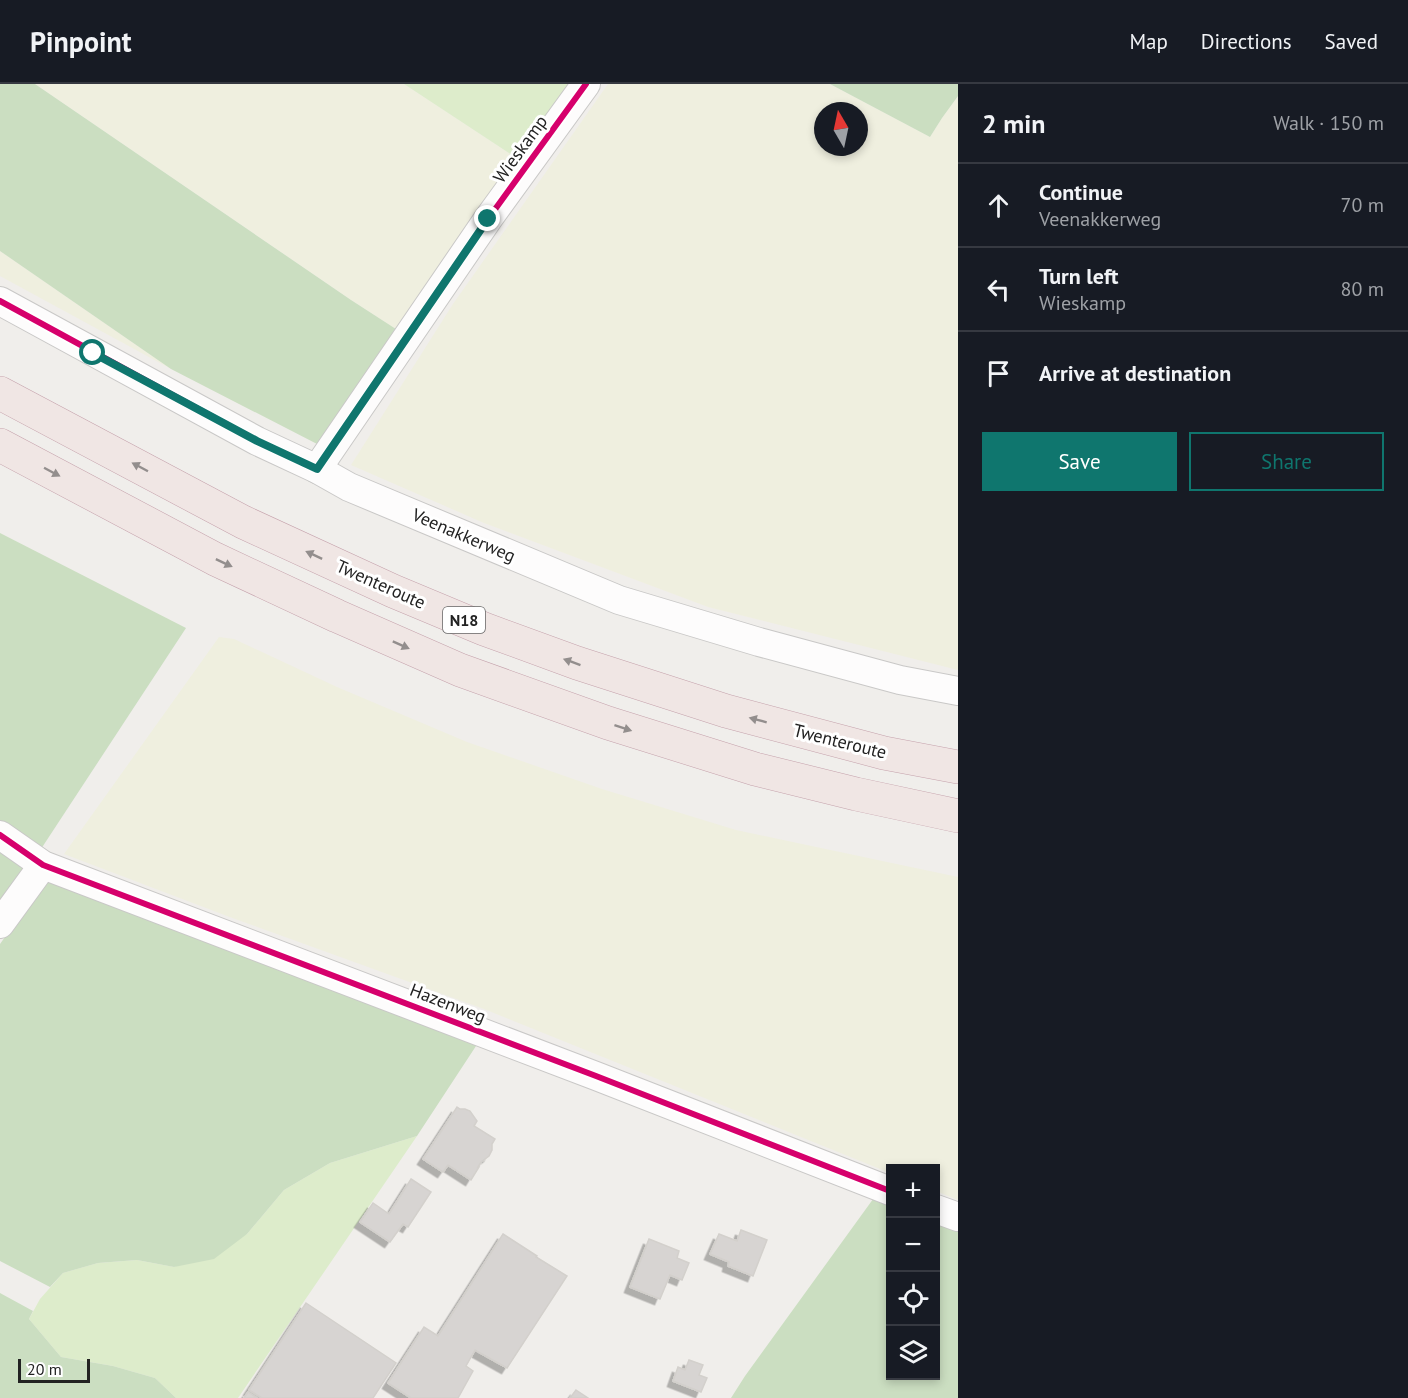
<!DOCTYPE html>
<meta charset="utf-8">
<style>
:root{--surface:#171b24;--page:#20242c;--text:#f1f3f6;--muted:#9ea1a6;--line:#363941;--accent:#0f766e}
body{margin:0;font-family:"PT Sans",sans-serif;background:var(--page);color:var(--text)}
.controls{position:absolute;right:18px;bottom:18px;display:grid;overflow:hidden;border-radius:0px;box-shadow:0 3px 9px #0003}
.controls button{width:54px;height:54px;display:grid;place-items:center;padding:0;border:0;border-bottom:2px solid var(--line);background:var(--surface);color:var(--text);font:30px sans-serif}
.compass{position:absolute;left:814px;top:18px;width:54px;height:54px;border-radius:50%;background:var(--surface);box-shadow:0 3px 9px #0003;rotate:351deg}
.scale{position:absolute;left:18px;bottom:15px;width:72px;box-sizing:border-box;padding-left:6px;border:3px solid #222;border-top:0;font-size:16px;line-height:21px;white-space:nowrap;color:#222;-webkit-text-stroke:4px #fff;paint-order:stroke}
.stop{position:absolute;width:18px;height:18px;margin:-14px;border:4px solid #0f766e;border-radius:50%;background:#fff}
.stop.end{background:#0f766e;border-color:#fff;box-shadow:0 2px 6px #0008}
.list{margin:0;padding:0;list-style:none}
h2{display:flex;justify-content:space-between;align-items:center;height:78px;margin:0;padding:0 24px;font-size:26px}
h2 small{font-size:20px;font-weight:400;color:var(--muted)}
.list li{display:grid;grid-template-columns:39px 1fr auto;gap:18px;align-items:center;box-sizing:border-box;height:84px;padding:0 24px;border-top:2px solid var(--line)}
.list b{display:block;font-size:22px;white-space:nowrap}
.list p{margin:0;font-size:20px;white-space:nowrap;color:var(--muted)}
.list em{font-size:20px;font-style:normal;color:var(--muted)}
.actions{display:flex;gap:12px;padding:18px 24px}
.actions a{flex:1;padding:14px 0;border:2px solid var(--accent);border-radius:0px;text-align:center;font-size:21px;color:var(--accent)}
.actions .main{background:var(--accent);color:#fff}
.icon{flex:none;width:33px;height:33px;fill:none;stroke:currentColor;stroke-width:2;stroke-linecap:round;stroke-linejoin:round}
.map{position:relative;flex:none;width:958px;height:1314px;overflow:hidden}
header{display:flex;align-items:center;gap:36px;box-sizing:border-box;height:84px;padding:0 30px;background:var(--surface);border-bottom:2px solid var(--line)}
header strong{font-size:28px}
nav{display:flex;gap:33px;margin-inline-start:auto;font-size:21px}
main{display:flex}
aside{flex:1;background:var(--surface)}
.map>svg:first-child{display:block}
.farmland{fill:#efefdf;fill-rule:evenodd}
.grass{fill:#ddeccb}
.forest{fill:#cbdec1}
.building{fill:#d7d4d2;stroke:#d3d0cc;stroke-width:1.5;filter:url(#shadow)}
.lines{fill:none;stroke-linecap:round;stroke-linejoin:round}
.minor-casing{stroke:#c9c8c7;stroke-width:30}
.trunk-casing{stroke:#c5a2ac;stroke-width:34}
.minor{stroke:#fdfcfc;stroke-width:28}
.trunk{stroke:#f0e6e4;stroke-width:33}
.cycleway-casing{stroke:#fff;stroke-width:10}
.cycleway{stroke:#d6006c;stroke-width:6}
.oneway{fill:#938e8d}
.route{stroke:#0f766e;stroke-width:8}
.labels{text-anchor:middle;dominant-baseline:central;stroke-width:6;stroke-linejoin:round;paint-order:stroke}
.shield{fill:#fff;stroke:#646464;stroke-width:1.5}
.shield-label{font-size:16px;font-weight:bold;fill:#222}
.street-label{font-size:18px;fill:#222;stroke:#fff}
</style>
<header>
<strong>Pinpoint</strong>
<nav><a>Map</a><a>Directions</a><a>Saved</a></nav>
</header>
<main>
<div class="map">
<svg width="958" height="1314" viewBox="0 0 958 1314">
<defs>
<filter id="shadow"><feDropShadow dx="-5.5" dy="5.5" stdDeviation="0" flood-color="#0004"/></filter>
</defs>
<rect width="100%" height="100%" fill="#f0eeeb"/>
<g class="farmland">
<polygon points="35,0 404,0 521,77 399,247 351,216"/>
<path d="M608 0H830L930 53 942 34 958 12V586L708 523 484 439 351 381 453 220ZM823 27H859V63H823Z"/>
<polygon points="0,167 171,285 0,192"/>
<polygon points="219,553 234,555 337,603 467,658 602,705 736,746 958,793 958,1116 936,1107 936,1084 890,1084 890,1089 484,925 227,832 64,770"/>
</g>
<g class="grass">
<polygon points="404,0 576,0 521,77"/>
<polygon points="417,1052 238,1314 176,1314 155,1294 113,1282 61,1273 29,1235 40,1215 63,1189 98,1179 137,1176 174,1183 247,1150 284,1106 330,1079"/>
</g>
<g class="forest">
<polygon points="0,0 35,0 351,216 399,247 319,361 171,285 0,167"/>
<polygon points="830,0 958,0 958,12 942,34 930,53"/>
<polygon points="0,449 186,544 41,765 0,739"/>
<polygon points="0,763 27,780 0,818"/>
<polygon points="50,790 478,955 476,962 417,1052 330,1079 284,1106 247,1150 214,1175 174,1183 137,1176 98,1179 63,1189 50,1203 0,1177 0,860"/>
<polygon points="876,1111 890,1116 890,1292 936,1292 936,1134 958,1143 958,1314 731,1314 745,1292"/>
<polygon points="0,1209 33,1227 29,1235 61,1273 113,1282 155,1294 176,1314 0,1314"/>
</g>
<g class="building">
<polygon points="457,1023 460,1025 465,1025 470,1027 477,1037 474,1042 495,1055 492,1060 492,1066 489,1072 481,1078 478,1083 479,1083 471,1096 448,1081 443,1088 423,1075"/>
<polygon points="411,1095 431,1108 408,1143 403,1140 390,1158 360,1138 373,1119 389,1130"/>
<polygon points="741,1146 767,1156 753,1192 728,1182 729,1178 710,1170 719,1150 737,1157"/>
<polygon points="503,1150 537,1172 536,1173 567,1192 507,1284 475,1266 466,1282 473,1287 458,1314 411,1314 388,1299 424,1243 438,1252"/>
<polygon points="649,1155 679,1167 677,1174 689,1179 682,1196 670,1191 660,1215 630,1203"/>
<polygon points="306,1219 396,1279 373,1314 262,1314 249,1306"/>
<polygon points="689,1276 703,1281 699,1291 707,1294 701,1308 673,1297 678,1283 685,1286"/>
<polygon points="576,1306 588,1314 570,1314"/>
<polygon points="248,1308 257,1314 244,1314"/>
</g>
<g class="lines">
<g class="minor-casing">
<g id="minor">
<polyline points="0,217 257,357 317,385 349,403 619,516 759,558 900,596 958,607"/>
<polyline points="317,385 488,135 586,0"/>
<polyline points="0,751 43,781 596,992 890,1107"/>
<polyline points="0,840 43,781"/>
<polyline points="936,1125 958,1133"/>
</g>
</g>
<g class="trunk-casing">
<g id="trunk">
<polyline points="0,309 243,438 393,507 484,545 577,579 726,627 884,669 958,683"/>
<polyline points="0,361 215,475 337,532 460,586 608,639 755,685 856,710 958,732"/>
</g>
</g>
<use href="#minor" class="minor"/>
<use href="#trunk" class="trunk"/>
<g class="cycleway-casing">
<g id="cycleway">
<polyline points="0,217 257,357 317,385 488,135 586,0"/>
<polyline points="0,751 43,781 596,992 890,1107"/>
</g>
</g>
<use href="#cycleway" class="cycleway"/>
</g>
<defs><path id="oneway-solid" d="M-6-.8H1V-3.2L6.5 0L1 3.2V.8H-6Z" transform="scale(1.5)"/></defs>
<g class="oneway">
<use href="#oneway-solid" transform="translate(140 383) rotate(-152)"/>
<use href="#oneway-solid" transform="translate(52 388) rotate(28)"/>
<use href="#oneway-solid" transform="translate(314 471) rotate(-155)"/>
<use href="#oneway-solid" transform="translate(224 479) rotate(25)"/>
<use href="#oneway-solid" transform="translate(401 561) rotate(24)"/>
<use href="#oneway-solid" transform="translate(572 578) rotate(-160)"/>
<use href="#oneway-solid" transform="translate(758 636) rotate(-165)"/>
<use href="#oneway-solid" transform="translate(623 644) rotate(18)"/>
</g>
<g class="lines">
<polyline class="route" points="93,269 257,357 317,385 488,135"/>
</g>
<g class="labels">
<rect class="shield" x="443" y="523" width="42" height="26" rx="4.5"/>
<g class="shield-label">
<text x="464" y="536">N18</text>
</g>
<g class="street-label">
<text transform="translate(520 65) rotate(-54)">Wieskamp</text>
<text transform="translate(464 451) rotate(23)">Veenakkerweg</text>
<text transform="translate(381 500) rotate(24)">Twenteroute</text>
<text transform="translate(840 657) rotate(14)">Twenteroute</text>
<text transform="translate(448 919) rotate(21)">Hazenweg</text>
</g>
</g>
</svg>
<div class="controls">
<button>+</button>
<button>−</button>
<button><svg class="icon" aria-label="locate" viewBox="0 0 24 24"><circle cx="12" cy="12" r="6"/><path d="M12 2v4M12 18v4M2 12h4M18 12h4"/></svg></button>
<button><svg class="icon" aria-label="layers" viewBox="0 0 24 24"><path d="M12 4l9 5-9 5-9-5zM3 14l9 5 9-5"/></svg></button>
</div>
<svg class="compass" viewBox="-18 -18 36 36"><path d="M0-13l5 13h-10z" fill="#e53935"/><path d="M0 13l5-13h-10z" fill="#9ea1a6"/></svg>
<div class="scale">20 m</div>
<div class="stop" style="left:93px;top:269px"></div>
<div class="stop end" style="left:488px;top:135px"></div>
</div>
<aside>
<h2>2 min<small>Walk · 150 m</small></h2>
<ul class="list">
<li><svg class="icon" aria-label="ahead" viewBox="0 0 24 24"><path d="M12 20V5M6 11l6-6 6 6"/></svg><div><b>Continue</b><p>Veenakkerweg</p></div><em>70 m</em></li>
<li><svg class="icon" aria-label="left" viewBox="0 0 24 24"><path d="M17 20v-9H6M10 6l-5 5 5 5"/></svg><div><b>Turn left</b><p>Wieskamp</p></div><em>80 m</em></li>
<li><svg class="icon" aria-label="arrive" viewBox="0 0 24 24"><path d="M6 21V4h12l-3 4 3 4H6"/></svg><div><b>Arrive at destination</b></div></li>
</ul>
<div class="actions"><a class="main">Save</a><a>Share</a></div>
</aside>
</main>
